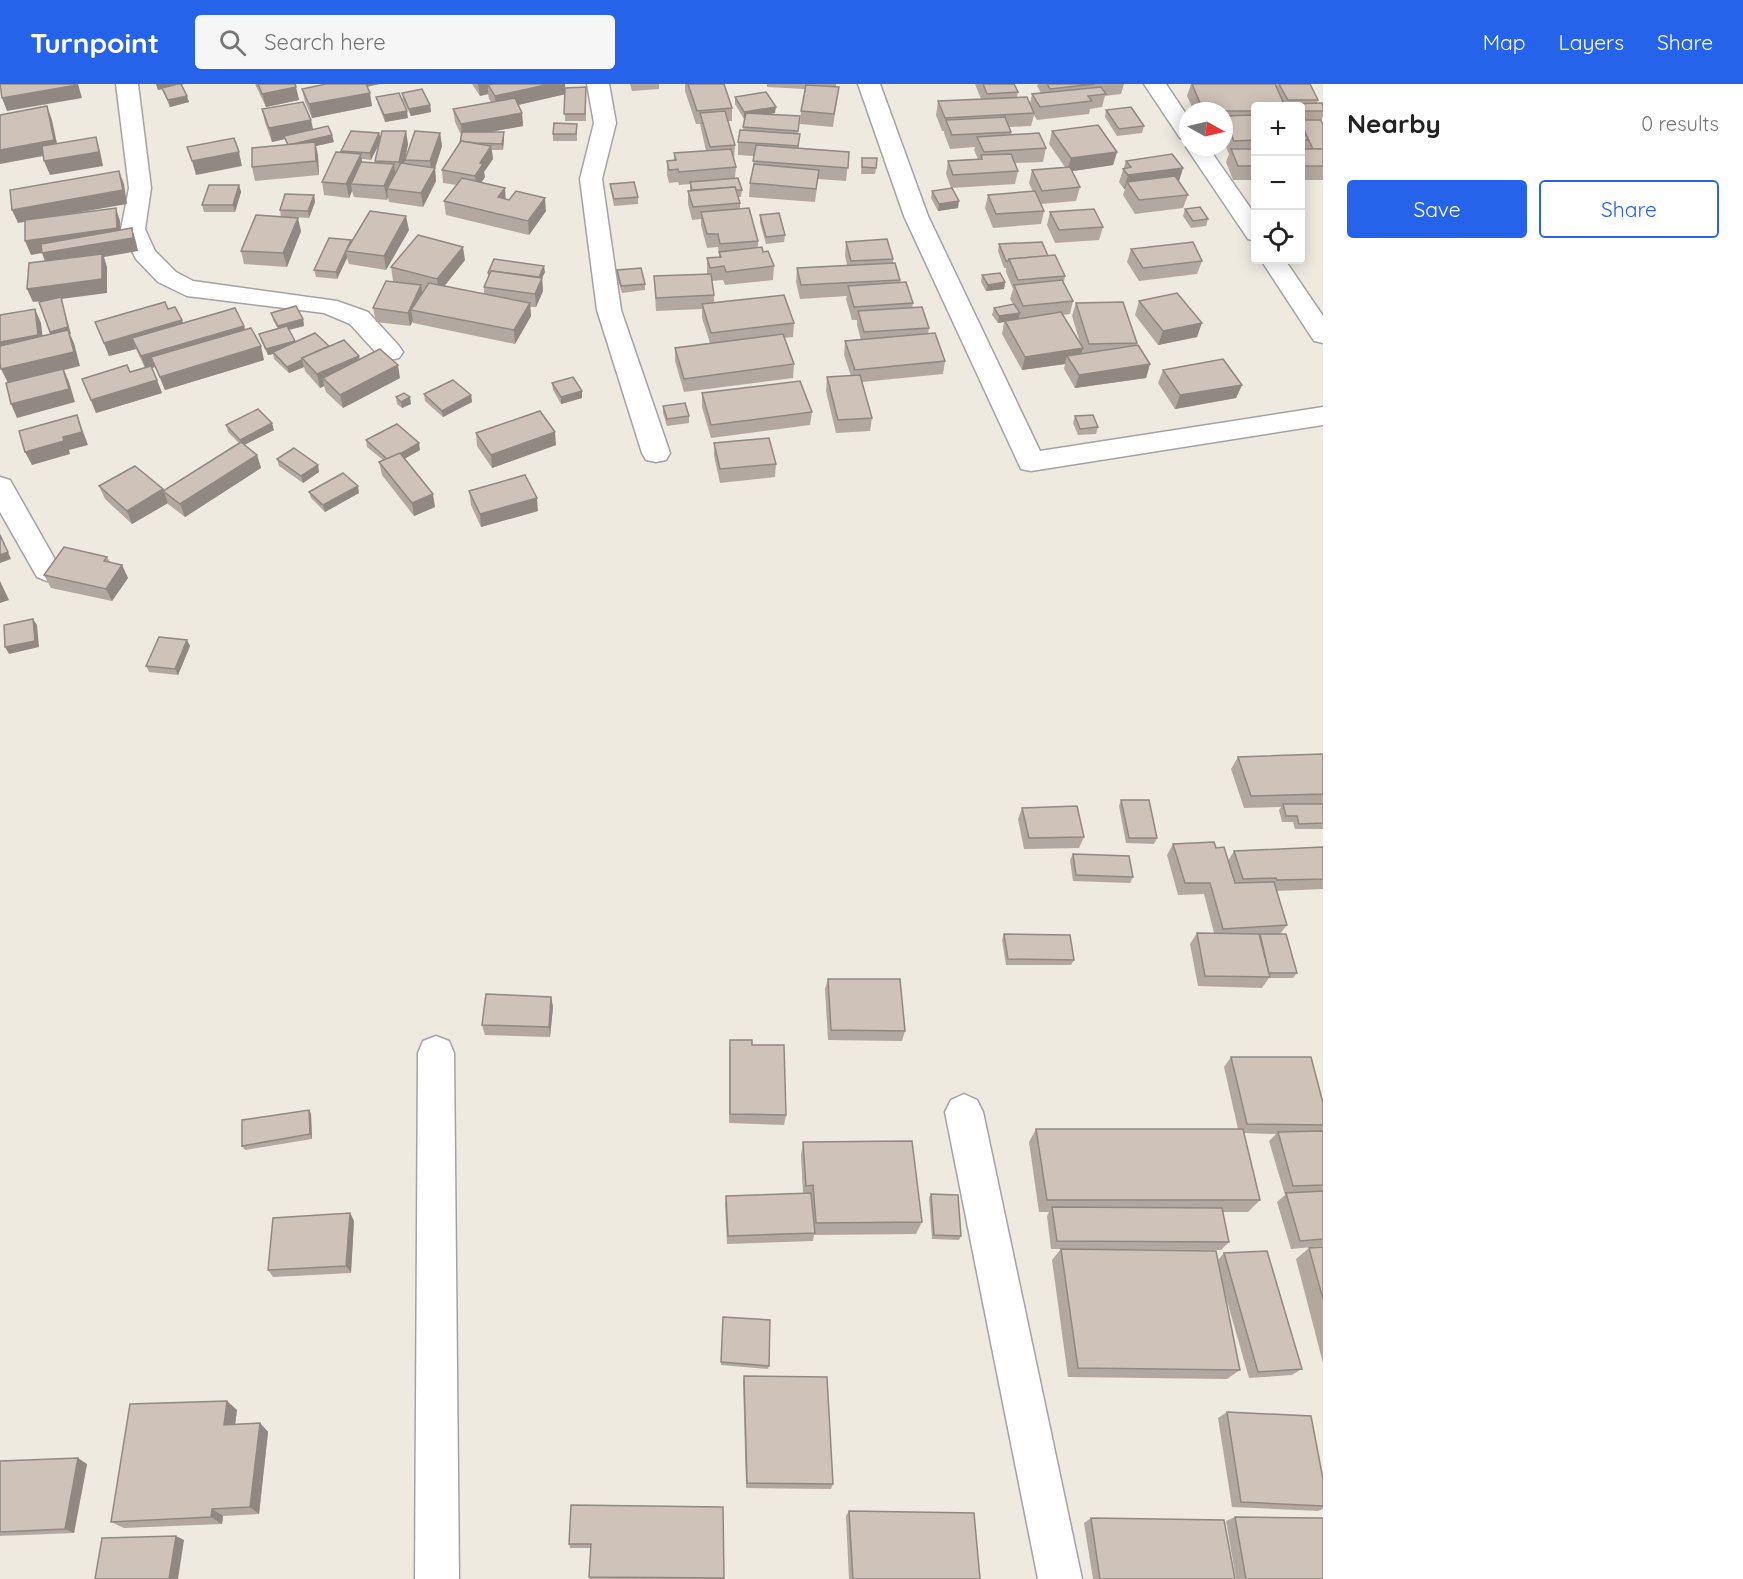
<!DOCTYPE html>
<meta charset="utf-8">
<style>
:root{--surface:#fff;--page:#f6f6f6;--text:#222;--muted:#767676;--line:#e0e0e0;--accent:#2563eb}
body{margin:0;font-family:Quicksand,sans-serif;background:var(--page);color:var(--text)}
.controls{position:absolute;right:18px;top:18px;display:grid;overflow:hidden;border-radius:6px;box-shadow:0 3px 15px #0003}
.controls button{width:54px;height:54px;display:grid;place-items:center;padding:0;border:0;border-bottom:2px solid var(--line);background:var(--surface);color:var(--text);font:30px sans-serif}
.compass{position:absolute;left:1179px;top:18px;width:54px;height:54px;border-radius:50%;background:var(--surface);box-shadow:0 3px 15px #0003;rotate:98deg}
.list{margin:0;padding:0;list-style:none}
h2{display:flex;justify-content:space-between;align-items:center;height:78px;margin:0;padding:0 24px;font-size:26px}
h2 small{font-size:20px;font-weight:400;color:var(--muted)}
.actions{display:flex;gap:12px;padding:18px 24px}
.actions a{flex:1;padding:14px 0;border:2px solid var(--accent);border-radius:6px;text-align:center;font-size:21px;color:var(--accent)}
.actions .main{background:var(--accent);color:#fff}
.icon{flex:none;width:33px;height:33px;fill:none;stroke:currentColor;stroke-width:2;stroke-linecap:round;stroke-linejoin:round}
.map{position:relative;flex:none;width:1323px;height:1495px;overflow:hidden}
header{display:flex;align-items:center;gap:36px;box-sizing:border-box;height:84px;padding:0 30px;background:var(--accent);color:#fff}
header strong{font-size:28px}
nav{display:flex;gap:33px;margin-inline-start:auto;font-size:21px}
.search{width:420px;height:54px;background:var(--page);display:flex;align-items:center;gap:15px;box-sizing:border-box;padding:0 21px;border-radius:6px;color:var(--muted);font-size:22px}
main{display:flex}
aside{flex:1;background:var(--surface)}
.map>svg:first-child{display:block}
.lines{fill:none;stroke-linecap:round;stroke-linejoin:round}
.minor-casing{stroke:#a3a3a3;stroke-width:3}
.minor{fill:#fff;fill-rule:evenodd}
.wall{fill:#b2a89f;fill-rule:evenodd}
.shaded-wall{fill:#918882}
.building{fill:#cfc3b9;stroke:#918882;stroke-width:1.5}
</style>
<header>
<strong>Turnpoint</strong>
<div class="search"><svg class="icon" aria-label="search" viewBox="0 0 24 24"><circle cx="10" cy="10" r="6"/><path d="M15 15l6 6"/></svg>Search here</div>
<nav><a>Map</a><a>Layers</a><a>Share</a></nav>
</header>
<main>
<div class="map">
<svg width="1323" height="1495" viewBox="0 0 1323 1495">
<rect width="100%" height="100%" fill="#efeae0"/>
<g class="lines">
<g class="minor-casing">
<g id="minor">
<polygon points="116,0 138,0 151,104 145,145 155,167 176,188 193,197 337,217 368,228 399,262 403,268 399,274 390,276 381,274 350,240 324,229 187,212 158,198 136,175 121,145 129,104"/>
<polygon points="587,0 609,0 616,39 602,95 621,226 670,369 666,376 656,378 646,376 642,369 597,226 580,95 594,39"/>
<polygon points="858,0 880,0 928,132 1040,367 1323,323 1323,341 1031,387 1021,385 904,132"/>
<polygon points="1144,0 1166,0 1188,33 1188,56 1180,54"/>
<polygon points="1188,60 1188,63 1208,63 1256,132 1256,157 1248,155 1186,63"/>
<polygon points="1261,176 1285,176 1323,232 1323,259 1314,257"/>
<polygon points="0,393 10,396 57,479 61,486 57,493 47,497 37,493 0,428"/>
<polygon points="436,952 449,957 454,969 459,1495 415,1495 418,969 423,957"/>
<polygon points="964,1010 977,1016 983,1028 1082,1495 1038,1495 945,1028 951,1016"/>
</g>
</g>
<use href="#minor" class="minor"/>
</g>
<g class="wall">
<polygon points="156,0 184,0 181,1 189,18 170,23 162,5 158,6"/>
<polygon points="255,0 295,0 299,16 266,23"/>
<polygon points="472,0 565,0 565,6 586,3 586,37 565,37 565,10 518,21 522,29 523,42 490,48 504,48 504,55 503,66 492,66 493,75 484,88 485,93 481,99 506,115 546,127 529,151 446,131 444,117 457,101 443,99 442,86 460,59 461,51 455,38 453,25 491,18 489,15 488,10 480,12"/>
<polygon points="630,0 659,0 659,5 632,7"/>
<polygon points="685,0 724,0 732,24 732,37 728,37 735,61 734,74 733,74 736,83 735,94 742,106 741,113 738,113 740,119 740,125 758,157 758,163 763,168 774,182 773,196 725,201 723,196 712,197 714,211 714,219 794,239 793,253 784,254 794,280 793,294 684,308 675,277 675,264 710,259 702,234 702,225 656,227 654,192 707,190 707,174 719,173 719,170 718,163 707,164 701,141 701,135 692,136 688,120 688,107 690,107 690,100 679,101 678,98 669,99 667,91 667,77 674,77 674,69 706,67 700,40 696,40 685,7"/>
<polygon points="767,0 836,0 836,3 839,3 833,43 800,40 801,27 805,5 767,3"/>
<polygon points="975,0 1014,0 1018,8 1017,13 1030,20 1032,10 1041,9 1037,2 1038,0 1124,0 1121,10 1105,12 1102,23 1090,25 1089,30 1037,36 1034,31 1031,42 1009,43 1011,48 1011,51 1046,64 1043,78 1015,79 1018,87 1015,100 951,104 946,90 948,77 978,75 974,66 975,63 950,65 944,49 944,47 942,47 936,31 938,17 981,15"/>
<polygon points="1191,0 1310,0 1318,16 1317,19 1323,22 1323,32 1321,37 1323,41 1323,96 1300,96 1300,22 1256,22 1256,96 1233,96 1226,78 1229,70 1224,58 1224,27 1194,27 1187,12"/>
<polygon points="367,3 372,22 312,34 305,18 302,5"/>
<polygon points="402,9 430,21 431,28 411,32 403,16"/>
<polygon points="376,13 408,34 385,38 378,20"/>
<polygon points="735,13 775,29 769,30 800,32 798,50 799,64 849,68 846,97 818,95 815,118 749,113 750,99 753,86 754,72 738,71 738,58 743,46 745,35 744,35 735,20"/>
<polygon points="262,25 313,45 334,58 316,62 318,72 319,91 255,97 252,83 287,61 285,55 272,58 265,39"/>
<polygon points="1106,26 1144,42 1142,49 1117,52 1105,33"/>
<polygon points="577,46 577,57 553,57 553,50"/>
<polygon points="1052,47 1117,68 1113,81 1072,87 1080,103 1076,117 1041,120 1044,127 1041,140 993,144 985,124 988,111 1033,108 1029,99 1032,86 1065,83 1049,60"/>
<path d="M379 49 380 55 408 60 405 75 440 49 442 62 435 84 436 97 423 123 389 118 388 113 387 116 354 113 352 107 349 114 324 111 322 98 341 68V67ZM380 58 375 79 362 78V75L371 76Z"/>
<polygon points="862,74 876,84 875,90 861,90"/>
<polygon points="1126,77 1183,84 1179,97 1188,111 1183,124 1135,130 1123,111 1125,105 1124,105 1119,98"/>
<polygon points="610,100 638,113 638,120 614,122 611,107"/>
<polygon points="239,101 241,108 235,128 204,128 202,121"/>
<polygon points="932,107 958,124 938,127 931,114"/>
<polygon points="314,111 315,118 309,134 289,133 301,147 287,183 244,180 241,167 281,133 280,126"/>
<polygon points="1185,125 1208,135 1206,142 1191,144 1183,132"/>
<polygon points="1050,128 1103,143 1099,156 1055,159 1047,141"/>
<polygon points="760,131 785,151 784,158 766,160 760,138"/>
<polygon points="409,146 386,186 349,180 347,174 337,195 316,193 314,186 351,158"/>
<polygon points="846,158 893,175 893,179 900,196 900,198 913,219 912,224 929,244 928,250 945,277 943,290 862,298 872,334 870,347 836,349 826,307 827,293 851,292 844,271 845,257 861,256 857,241 857,236 852,236 846,215 847,212 800,215 796,198 797,184 847,181 845,171"/>
<polygon points="999,160 1048,172 1065,192 1064,198 1073,217 1070,230 1062,231 1081,262 1072,232 1076,219 1137,259 1136,262 1150,280 1146,294 1075,304 1064,285 1065,280 1022,286 1002,250 1004,238 998,239 992,231 994,224 1013,220 1010,215 1013,205 1006,188 1006,184 1004,184 998,167"/>
<polygon points="1131,165 1202,177 1197,190 1139,197 1127,178"/>
<polygon points="465,176 444,202 484,210 484,203 488,193 488,189 545,188 542,194 543,207 536,223 530,223 531,232 515,260 413,239 413,237 410,242 376,238 373,224 401,199 393,197 391,183"/>
<polygon points="617,186 645,200 645,206 622,209 617,193"/>
<polygon points="982,191 1005,198 1004,205 986,207 981,198"/>
<polygon points="1139,217 1197,253 1158,261 1135,231"/>
<polygon points="168,225 182,236 183,240 245,245 264,276 165,306 155,283 152,284 162,309 96,329 82,295 130,288 145,284 136,265 109,272 95,238"/>
<polygon points="271,229 303,235 304,242 289,246 295,258 329,262 400,294 343,324 326,308 324,302 320,304 305,287 304,283 289,289 274,275 273,270 268,271 261,257 259,250 278,245 273,236"/>
<polygon points="1163,286 1242,301 1236,314 1175,325 1158,299"/>
<polygon points="552,299 582,307 582,314 561,320 553,306"/>
<polygon points="702,309 812,328 810,341 711,354 702,323"/>
<polygon points="424,310 471,311 472,318 443,333 425,317"/>
<polygon points="396,313 411,320 402,324 397,320"/>
<polygon points="663,322 689,332 689,339 667,342 663,329"/>
<polygon points="1075,332 1098,343 1096,350 1078,351 1073,339"/>
<polygon points="226,341 274,346 244,361 257,371 261,384 185,433 168,420 168,419 132,440 105,415 99,402 163,405 164,407 239,359 228,348"/>
<polygon points="476,349 556,361 492,384 477,362"/>
<polygon points="366,356 420,366 404,375 435,423 414,432 382,391 379,378 383,376 367,363"/>
<polygon points="714,359 776,380 775,393 720,399 714,372"/>
<polygon points="277,375 318,381 319,388 303,399 279,382"/>
<polygon points="469,407 538,427 481,443 471,421"/>
<polygon points="309,408 359,409 325,428 311,414"/>
<polygon points="107,473 110,478 122,481 128,494 112,517 51,504 44,491"/>
<polygon points="187,556 190,562 178,591 149,588 146,582"/>
<polygon points="1323,670 1323,745 1295,745 1293,738 1282,738 1279,726 1281,723 1244,724 1231,685 1238,673"/>
<polygon points="1121,716 1157,754 1154,760 1126,759 1119,722"/>
<polygon points="1022,724 1084,753 1079,764 1024,765 1018,735"/>
<polygon points="1173,760 1216,764 1228,777 1234,767 1323,763 1323,805 1276,807 1287,841 1280,850 1297,889 1293,894 1269,894 1262,904 1198,902 1190,860 1197,849 1214,849 1204,810 1178,811 1167,771"/>
<polygon points="1073,770 1133,793 1130,799 1073,797 1070,776"/>
<polygon points="1004,850 1074,876 1071,881 1006,881 1002,856"/>
<polygon points="828,895 905,947 902,957 828,956 825,905"/>
<polygon points="551,913 553,923 550,953 485,951 482,941"/>
<polygon points="730,956 752,961 786,1031 784,1041 729,1039 729,966"/>
<polygon points="1231,973 1323,1041 1323,1162 1291,1165 1277,1118 1285,1111 1269,1057 1276,1050 1244,1049 1260,1116 1248,1128 1223,1128 1229,1158 1221,1166 1051,1165 1047,1132 1049,1128 1039,1128 1029,1058 1036,1045 1238,1045 1224,983"/>
<polygon points="309,1026 311,1030 312,1055 245,1066 242,1062"/>
<polygon points="803,1058 922,1138 916,1150 814,1151 813,1157 727,1160 725,1120 726,1112 803,1109 801,1071"/>
<polygon points="931,1110 961,1152 959,1156 932,1155 929,1114"/>
<polygon points="350,1129 354,1137 351,1189 273,1193 268,1186"/>
<polygon points="1323,1163 1323,1279 1296,1175 1309,1164"/>
<polygon points="1061,1165 1218,1176 1224,1169 1302,1285 1292,1291 1249,1294 1223,1203 1240,1286 1227,1295 1068,1293 1052,1176"/>
<polygon points="723,1233 769,1282 768,1285 721,1281"/>
<polygon points="744,1292 833,1400 831,1405 746,1404 743,1298"/>
<polygon points="237,1326 235,1340 260,1339 268,1348 259,1430 223,1432 222,1440 124,1444 111,1438"/>
<polygon points="1227,1328 1323,1395 1323,1425 1318,1427 1232,1423 1218,1334"/>
<polygon points="0,1377 87,1380 74,1449 0,1452"/>
<polygon points="723,1423 724,1495 590,1495 589,1493 591,1464 570,1464 569,1460"/>
<polygon points="849,1427 980,1495 849,1495 846,1432"/>
<polygon points="1235,1433 1323,1495 1236,1495 1226,1437"/>
<polygon points="1091,1434 1235,1495 1093,1495 1084,1439"/>
</g>
<g class="shaded-wall">
<polygon points="77,0 78,0 82,14 7,27 2,14"/>
<polygon points="156,0 184,0 158,6"/>
<polygon points="346,0 380,0 348,7"/>
<polygon points="478,0 530,0 488,1 488,10 480,12"/>
<polygon points="550,0 565,0 566,10 496,26 495,12"/>
<polygon points="296,3 299,16 266,23 262,10"/>
<polygon points="370,9 372,22 312,34 309,20"/>
<polygon points="187,12 189,18 170,23 168,16"/>
<polygon points="430,21 431,28 411,32 409,25"/>
<polygon points="47,22 52,36 59,69 0,80 0,66"/>
<polygon points="776,23 775,29 744,35 744,28"/>
<polygon points="407,27 408,34 385,38 384,31"/>
<polygon points="522,29 523,42 462,53 461,40"/>
<polygon points="311,36 314,49 284,52 285,55 272,58 269,44"/>
<polygon points="406,47 408,60 402,91 399,78"/>
<polygon points="504,48 504,55 503,66 502,60"/>
<polygon points="379,49 381,56 371,76 370,69"/>
<polygon points="440,49 442,62 435,84 436,97 423,123 421,109 432,89 430,77"/>
<polygon points="332,51 334,58 316,62 318,72 319,91 316,77 288,61"/>
<polygon points="96,53 100,67 103,82 50,91 44,77"/>
<polygon points="491,62 493,75 484,88 485,93 477,105 475,92 480,79"/>
<polygon points="239,68 242,82 196,91 192,77"/>
<polygon points="1117,68 1113,81 1067,88 1071,74"/>
<polygon points="361,70 363,84 351,100 352,107 349,114 346,100"/>
<polygon points="394,80 396,94 387,105 388,113 387,116 384,102"/>
<polygon points="1183,84 1179,97 1127,98 1125,105 1124,105 1128,91"/>
<polygon points="119,87 124,100 127,120 18,139 12,126"/>
<polygon points="239,101 241,108 235,128 233,121"/>
<polygon points="505,104 506,118 498,113"/>
<polygon points="314,111 315,118 309,134 308,127"/>
<polygon points="545,114 546,127 529,151 528,137"/>
<polygon points="959,117 958,124 938,127 939,120"/>
<polygon points="116,124 120,137 121,156 132,144 136,158 138,167 104,173 107,183 107,209 61,215 71,250 70,250 74,259 80,282 64,286 69,298 75,318 17,334 11,320 8,299 1,285 53,255 50,248 61,215 33,218 27,205 47,183 42,169 31,171 25,157"/>
<polygon points="406,132 409,146 386,186 384,172"/>
<polygon points="298,134 301,147 287,183 283,169"/>
<polygon points="351,156 352,163 346,167 347,174 337,195 336,188"/>
<polygon points="463,163 465,176 439,209 437,195"/>
<polygon points="544,182 545,188 542,194 543,207 536,223 535,210 538,196"/>
<polygon points="1005,198 1004,205 986,207 988,201"/>
<polygon points="421,201 423,215 411,226 413,237 410,242 408,229"/>
<polygon points="530,219 531,232 515,260 514,246"/>
<polygon points="35,225 41,239 44,264 0,272 0,258"/>
<polygon points="1020,229 1018,236 1005,237 1004,238 998,239 999,232"/>
<polygon points="303,235 304,242 280,248 278,242"/>
<polygon points="182,236 186,250 132,254 136,265 109,272 104,259"/>
<polygon points="1202,239 1197,253 1158,261 1163,247"/>
<polygon points="244,242 248,255 151,273 155,283 146,286 141,272"/>
<polygon points="295,257 296,264 273,268 273,270 268,271 266,265"/>
<polygon points="261,262 264,276 165,306 160,293"/>
<polygon points="1083,264 1079,278 1067,272 1065,280 1022,286 1025,273"/>
<polygon points="359,272 362,285 323,294 324,302 320,304 317,290"/>
<polygon points="302,276 304,283 289,289 287,283"/>
<polygon points="1150,280 1146,294 1075,304 1079,291"/>
<polygon points="398,281 400,294 343,324 340,311"/>
<polygon points="157,296 162,309 96,329 91,316"/>
<polygon points="1242,301 1236,314 1175,325 1180,311"/>
<polygon points="582,307 582,314 561,320 561,313"/>
<polygon points="471,311 472,318 443,333 442,327"/>
<polygon points="410,313 411,320 402,324 401,318"/>
<polygon points="77,331 88,361 69,366 70,370 32,381 25,368"/>
<polygon points="272,339 274,346 242,362 240,356"/>
<polygon points="555,348 556,361 492,384 491,371"/>
<polygon points="419,359 420,366 390,383 388,376"/>
<polygon points="257,371 261,384 185,433 180,420"/>
<polygon points="318,381 319,388 303,399 301,392"/>
<polygon points="358,402 359,409 325,428 323,421"/>
<polygon points="163,405 168,419 132,440 127,427"/>
<polygon points="433,410 435,423 414,432 412,419"/>
<polygon points="537,414 538,427 481,443 480,430"/>
<polygon points="0,450 11,475 0,479"/>
<polygon points="122,481 128,494 112,517 106,505"/>
<polygon points="0,497 9,516 0,519"/>
<polygon points="33,535 37,541 39,563 9,570 5,563"/>
<polygon points="187,556 190,562 178,591 175,585"/>
<polygon points="551,913 553,923 550,953 549,943"/>
<polygon points="309,1026 311,1030 312,1055 310,1050"/>
<polygon points="350,1129 354,1137 351,1189 346,1182"/>
<polygon points="227,1317 237,1326 234,1349 224,1341"/>
<polygon points="260,1339 268,1348 259,1430 250,1423"/>
<polygon points="78,1374 87,1380 74,1449 65,1445"/>
<polygon points="212,1425 223,1432 222,1440 211,1433"/>
<polygon points="176,1452 184,1456 178,1495 169,1495"/>
</g>
<g class="building">
<polygon points="0,0 77,0 77,1 2,14"/>
<polygon points="178,0 181,0 187,12 168,16 162,4"/>
<polygon points="258,0 295,0 296,3 262,10"/>
<polygon points="326,0 366,0 370,9 309,20 302,5"/>
<polygon points="493,0 550,0 495,12 488,1"/>
<polygon points="688,0 724,0 732,24 697,27"/>
<polygon points="983,0 1014,0 1018,8 987,10"/>
<polygon points="1047,0 1095,0 1050,5"/>
<polygon points="1192,0 1275,0 1284,20 1322,19 1323,22 1323,27 1300,27 1300,22 1256,22 1256,27 1210,27 1208,21 1201,21"/>
<polygon points="1279,0 1310,0 1318,16 1288,16"/>
<polygon points="806,1 839,3 834,30 801,27"/>
<polygon points="586,3 585,30 564,30 565,4"/>
<polygon points="1101,3 1106,10 1088,12 1092,17 1040,23 1032,10"/>
<polygon points="422,5 430,21 409,25 402,9"/>
<polygon points="766,8 776,23 744,28 735,13"/>
<polygon points="399,9 407,27 384,31 376,13"/>
<polygon points="1027,13 1034,29 945,34 938,17"/>
<polygon points="515,14 522,29 461,40 453,25"/>
<polygon points="303,18 311,36 269,44 262,25"/>
<polygon points="47,22 54,56 0,66 0,31"/>
<polygon points="1131,23 1144,42 1119,45 1106,26"/>
<polygon points="725,27 735,61 710,63 700,29"/>
<polygon points="746,29 800,32 798,47 743,43"/>
<polygon points="1256,31 1256,56 1234,57 1224,34 1224,32"/>
<polygon points="1005,33 1011,48 952,51 946,36"/>
<polygon points="1300,36 1321,36 1323,41 1323,65 1313,65 1300,38"/>
<polygon points="554,39 577,40 576,50 553,50"/>
<polygon points="1300,40 1308,56 1300,56"/>
<polygon points="1098,41 1117,68 1071,74 1052,47"/>
<polygon points="328,42 332,51 288,61 284,52"/>
<polygon points="740,46 800,50 798,62 738,58"/>
<polygon points="351,47 379,49 370,69 341,67"/>
<polygon points="382,47 406,47 399,78 375,77"/>
<polygon points="415,47 440,49 430,77 405,76"/>
<polygon points="462,48 504,48 502,60 476,59 461,57 460,59"/>
<polygon points="1039,49 1046,64 984,68 977,53"/>
<polygon points="96,53 99,68 44,77 42,62"/>
<polygon points="234,54 239,68 192,77 187,63"/>
<polygon points="461,57 491,62 480,79 483,80 475,92 442,86"/>
<polygon points="315,58 316,77 252,83 252,64"/>
<polygon points="756,61 849,68 848,84 753,77"/>
<polygon points="731,65 736,83 679,88 678,85 669,86 667,77 676,76 674,69"/>
<polygon points="1231,65 1256,65 1256,82 1238,82"/>
<rect x="1300" y="65" width="23" height="17"/>
<polygon points="336,68 361,70 346,100 322,98"/>
<polygon points="1011,70 1018,87 953,91 948,77 982,75 981,71"/>
<polygon points="1172,70 1183,84 1128,91 1123,85 1131,83 1126,77"/>
<polygon points="862,74 877,74 876,84 862,83"/>
<polygon points="361,78 394,80 384,102 351,100"/>
<polygon points="401,79 435,84 421,109 387,105"/>
<polygon points="754,80 819,86 816,105 750,99"/>
<polygon points="1070,83 1080,103 1042,107 1032,86"/>
<polygon points="119,87 123,106 12,126 10,106"/>
<polygon points="1175,92 1188,111 1139,116 1127,98"/>
<polygon points="462,94 505,104 498,113 509,116 516,107 545,114 528,137 444,117"/>
<polygon points="738,94 742,106 736,106 735,103 692,106 690,98"/>
<polygon points="634,98 638,113 614,115 610,100"/>
<polygon points="209,101 239,101 233,121 202,121"/>
<polygon points="735,103 740,119 693,123 688,107"/>
<polygon points="952,104 959,117 939,120 932,107"/>
<polygon points="1035,107 1044,127 996,130 988,111"/>
<polygon points="285,110 314,111 308,127 280,126"/>
<polygon points="1200,123 1208,135 1193,137 1185,125"/>
<polygon points="116,124 117,144 25,157 25,136"/>
<polygon points="749,124 758,157 720,160 718,150 707,150 701,128"/>
<polygon points="1094,125 1103,143 1059,146 1050,128"/>
<polygon points="370,127 406,132 384,172 346,167"/>
<polygon points="779,129 785,151 766,153 760,131"/>
<polygon points="256,131 298,134 283,169 241,167"/>
<polygon points="132,144 133,154 42,169 41,160"/>
<polygon points="418,151 463,163 437,195 391,183"/>
<polygon points="329,154 351,156 336,188 314,186"/>
<polygon points="887,155 893,175 851,177 846,158"/>
<polygon points="1042,158 1048,172 1009,175 1008,177 1006,177 999,160"/>
<polygon points="1193,158 1202,177 1143,184 1131,165"/>
<polygon points="762,163 763,168 768,167 774,182 726,188 724,182 710,184 707,174 721,173 719,168"/>
<polygon points="102,170 102,195 27,205 29,179"/>
<polygon points="1055,171 1065,192 1018,196 1009,175"/>
<polygon points="494,175 544,182 539,193 491,187 490,190 488,189"/>
<polygon points="895,179 900,196 801,201 797,184"/>
<polygon points="641,184 645,200 621,202 617,186"/>
<polygon points="491,187 542,194 535,210 484,203"/>
<polygon points="1000,189 1005,198 988,201 982,191"/>
<polygon points="711,190 714,211 656,214 654,192"/>
<polygon points="1062,196 1073,217 1023,222 1014,201"/>
<polygon points="386,197 421,201 408,229 373,224"/>
<polygon points="906,198 913,219 854,223 848,202"/>
<polygon points="429,199 530,219 514,246 411,226"/>
<polygon points="1177,209 1202,239 1163,247 1139,217"/>
<polygon points="784,211 794,239 711,249 702,220"/>
<polygon points="61,213 68,243 50,248 39,218"/>
<polygon points="165,218 168,225 175,223 182,236 104,259 95,238"/>
<polygon points="1123,218 1137,259 1089,260 1076,219"/>
<polygon points="1014,220 1020,229 999,232 994,224"/>
<polygon points="296,222 303,235 278,242 271,229"/>
<polygon points="922,223 929,244 864,248 858,227"/>
<polygon points="235,224 244,242 141,272 132,254"/>
<polygon points="35,225 38,251 0,258 0,231"/>
<polygon points="1061,228 1083,264 1025,273 1005,237"/>
<polygon points="287,242 295,257 266,265 259,250"/>
<polygon points="251,244 261,262 160,293 151,273"/>
<polygon points="68,246 74,268 1,285 0,279 0,262"/>
<polygon points="315,249 329,262 302,274 302,276 287,283 273,268"/>
<polygon points="935,249 945,277 855,286 845,257"/>
<polygon points="783,250 794,280 684,295 675,264"/>
<polygon points="344,256 359,272 317,290 302,274"/>
<polygon points="1138,261 1150,280 1079,291 1067,272"/>
<polygon points="380,265 398,281 340,311 323,294"/>
<polygon points="1223,275 1242,301 1180,311 1163,286"/>
<polygon points="127,281 130,288 151,282 157,296 91,316 82,295"/>
<polygon points="63,285 69,305 11,320 6,299"/>
<polygon points="860,291 872,334 838,336 827,293"/>
<polygon points="573,293 582,307 561,313 552,299"/>
<polygon points="453,296 471,311 442,327 424,310"/>
<polygon points="800,297 812,328 711,341 702,309"/>
<polygon points="404,309 410,313 401,318 396,313"/>
<polygon points="685,319 689,332 667,335 663,322"/>
<polygon points="258,325 272,339 240,356 226,341"/>
<polygon points="540,327 555,348 491,371 476,349"/>
<polygon points="77,331 82,348 63,353 64,357 25,368 19,347"/>
<polygon points="1093,331 1098,343 1080,345 1075,332"/>
<polygon points="397,340 419,359 400,370 387,375 366,356"/>
<polygon points="769,354 776,380 720,385 714,359"/>
<polygon points="241,358 257,371 180,420 163,407"/>
<polygon points="294,364 318,381 301,392 277,375"/>
<polygon points="400,369 433,410 412,419 379,378"/>
<polygon points="135,382 163,405 127,427 99,402"/>
<polygon points="343,389 358,402 323,421 309,408"/>
<polygon points="525,391 537,414 480,430 469,407"/>
<polygon points="0,451 8,468 0,471"/>
<polygon points="64,463 107,473 104,477 122,481 106,505 44,491"/>
<polygon points="33,535 35,557 5,563 4,541"/>
<polygon points="159,553 187,556 175,585 146,582"/>
<polygon points="1323,670 1323,710 1251,712 1238,673"/>
<polygon points="1121,716 1149,716 1157,754 1129,754"/>
<polygon points="1283,720 1323,720 1323,739 1299,740 1297,732 1286,732"/>
<polygon points="1077,722 1084,753 1029,754 1022,724"/>
<polygon points="1214,758 1216,764 1224,763 1235,799 1274,798 1287,841 1223,845 1210,799 1185,799 1173,760"/>
<polygon points="1323,763 1323,795 1277,796 1276,794 1243,795 1234,767"/>
<polygon points="1073,770 1129,772 1133,793 1076,791"/>
<polygon points="1197,849 1259,850 1270,893 1205,892"/>
<polygon points="1004,850 1070,851 1074,876 1008,875"/>
<polygon points="1260,850 1286,850 1297,889 1269,889"/>
<polygon points="828,895 900,895 905,947 831,946"/>
<polygon points="486,910 551,913 549,943 482,941"/>
<polygon points="730,956 752,956 752,961 784,961 786,1031 730,1030"/>
<polygon points="1231,973 1311,973 1323,1019 1323,1041 1247,1040"/>
<polygon points="309,1026 310,1050 242,1062 242,1036"/>
<polygon points="1036,1045 1243,1045 1260,1116 1047,1116"/>
<polygon points="1323,1047 1323,1101 1293,1102 1278,1048"/>
<polygon points="912,1057 922,1138 816,1139 813,1101 806,1102 803,1058"/>
<polygon points="1323,1107 1323,1155 1300,1157 1286,1109"/>
<polygon points="811,1109 815,1149 728,1152 726,1112"/>
<polygon points="931,1110 958,1111 961,1152 934,1151"/>
<polygon points="1052,1123 1222,1124 1229,1158 1057,1157"/>
<polygon points="350,1129 346,1182 268,1186 273,1134"/>
<polygon points="1323,1163 1323,1215 1309,1164"/>
<polygon points="1061,1165 1216,1167 1240,1286 1078,1284"/>
<polygon points="1267,1167 1302,1285 1258,1288 1224,1169"/>
<polygon points="723,1233 770,1236 769,1282 721,1278"/>
<polygon points="744,1292 827,1293 833,1400 747,1399"/>
<polygon points="227,1317 224,1341 260,1339 250,1423 212,1425 211,1433 111,1438 130,1320"/>
<polygon points="1227,1328 1311,1332 1323,1395 1323,1422 1241,1418"/>
<polygon points="78,1374 65,1445 0,1448 0,1377"/>
<polygon points="571,1421 723,1423 724,1494 589,1493 591,1460 569,1460"/>
<polygon points="849,1427 974,1429 980,1495 853,1495"/>
<polygon points="1235,1433 1323,1434 1323,1495 1246,1495"/>
<polygon points="1091,1434 1224,1436 1235,1495 1100,1495"/>
<polygon points="176,1452 169,1495 95,1495 102,1454"/>
</g>
</svg>
<div class="controls">
<button>+</button>
<button>−</button>
<button><svg class="icon" aria-label="locate" viewBox="0 0 24 24"><circle cx="12" cy="12" r="6"/><path d="M12 2v4M12 18v4M2 12h4M18 12h4"/></svg></button>
</div>
<svg class="compass" viewBox="-18 -18 36 36"><path d="M0-13l5 13h-10z" fill="#e53935"/><path d="M0 13l5-13h-10z" fill="#767676"/></svg>
</div>
<aside>
<h2>Nearby<small>0 results</small></h2>
<ul class="list">
</ul>
<div class="actions"><a class="main">Save</a><a>Share</a></div>
</aside>
</main>
